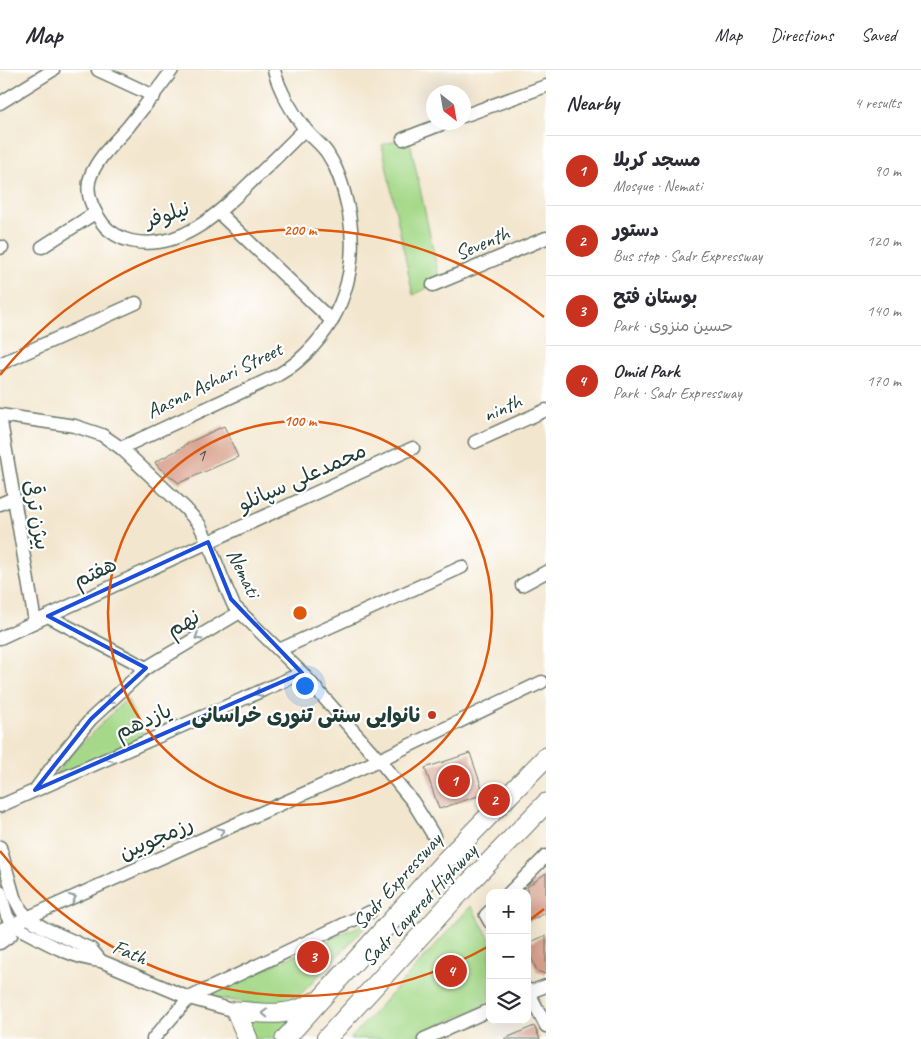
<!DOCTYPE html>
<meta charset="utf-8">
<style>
:root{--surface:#fff;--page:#f2f2f3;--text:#2b2b33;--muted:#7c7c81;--line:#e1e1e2;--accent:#c8321e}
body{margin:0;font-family:Caveat,"Playpen Sans Arabic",sans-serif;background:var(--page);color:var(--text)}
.controls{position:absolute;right:15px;bottom:15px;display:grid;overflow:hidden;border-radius:10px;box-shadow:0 5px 20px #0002}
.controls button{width:45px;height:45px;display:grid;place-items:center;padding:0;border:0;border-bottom:1px solid var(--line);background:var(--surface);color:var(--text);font:25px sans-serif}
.compass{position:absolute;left:426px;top:15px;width:45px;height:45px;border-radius:50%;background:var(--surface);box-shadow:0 5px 20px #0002;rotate:149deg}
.you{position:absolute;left:304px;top:615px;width:18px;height:18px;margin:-12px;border:4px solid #fff;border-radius:50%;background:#1a73e8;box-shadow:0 0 0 8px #1a73e833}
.badge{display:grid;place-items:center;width:32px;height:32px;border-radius:50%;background:var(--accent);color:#fff;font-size:16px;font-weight:700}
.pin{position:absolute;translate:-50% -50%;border:2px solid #fff;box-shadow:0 1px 5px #0006}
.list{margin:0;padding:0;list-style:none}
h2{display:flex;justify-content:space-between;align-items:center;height:65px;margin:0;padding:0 20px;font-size:21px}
h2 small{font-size:16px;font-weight:400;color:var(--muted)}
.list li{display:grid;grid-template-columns:32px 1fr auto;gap:15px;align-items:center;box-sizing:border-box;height:70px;padding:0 20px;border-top:1px solid var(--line)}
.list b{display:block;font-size:19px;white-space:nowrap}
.list p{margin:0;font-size:16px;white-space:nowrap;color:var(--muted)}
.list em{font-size:16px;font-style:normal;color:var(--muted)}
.icon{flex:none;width:28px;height:28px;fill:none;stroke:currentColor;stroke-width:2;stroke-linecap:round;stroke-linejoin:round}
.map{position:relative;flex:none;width:546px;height:969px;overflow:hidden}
header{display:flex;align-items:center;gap:30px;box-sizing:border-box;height:70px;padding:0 25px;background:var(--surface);border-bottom:1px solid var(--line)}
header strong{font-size:24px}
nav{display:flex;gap:28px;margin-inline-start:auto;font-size:18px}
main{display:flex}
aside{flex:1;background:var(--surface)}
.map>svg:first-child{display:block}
.green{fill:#a5d989;stroke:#628b5e}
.building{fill:#d79f8a}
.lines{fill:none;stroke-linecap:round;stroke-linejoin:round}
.minor-casing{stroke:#69786a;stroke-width:15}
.highway-casing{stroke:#69786a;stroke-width:21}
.minor{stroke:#fff;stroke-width:12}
.highway{stroke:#fff;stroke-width:19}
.oneway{stroke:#8f9e9a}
.marked{fill:none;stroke:#1d4ed8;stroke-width:4;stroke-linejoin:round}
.ring{fill:none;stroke:#de580e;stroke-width:2.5}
.poi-dot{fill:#c8321e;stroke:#fff;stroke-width:2}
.labels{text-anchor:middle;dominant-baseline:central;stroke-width:4.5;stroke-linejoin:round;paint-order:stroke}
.number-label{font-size:19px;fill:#4d564a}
.street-label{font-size:21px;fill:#1f3d34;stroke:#fff}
.poi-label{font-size:21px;font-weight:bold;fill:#1f3d34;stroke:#fff;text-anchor:end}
.centre{fill:#de580e;stroke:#fff;stroke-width:2.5}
.ring-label{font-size:15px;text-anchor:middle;font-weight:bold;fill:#de580e;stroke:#fff;stroke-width:4.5;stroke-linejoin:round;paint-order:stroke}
</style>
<header>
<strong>Map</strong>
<nav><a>Map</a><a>Directions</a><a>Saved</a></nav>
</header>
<main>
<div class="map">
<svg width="546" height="969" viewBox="0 0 546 969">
<rect width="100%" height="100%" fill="#fff"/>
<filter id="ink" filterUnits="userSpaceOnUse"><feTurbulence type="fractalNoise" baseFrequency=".02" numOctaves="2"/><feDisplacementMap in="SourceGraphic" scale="10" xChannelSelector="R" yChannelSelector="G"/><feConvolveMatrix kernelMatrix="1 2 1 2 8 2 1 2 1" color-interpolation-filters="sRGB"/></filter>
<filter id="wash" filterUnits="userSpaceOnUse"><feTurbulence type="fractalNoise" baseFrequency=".0096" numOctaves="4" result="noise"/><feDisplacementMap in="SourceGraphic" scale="20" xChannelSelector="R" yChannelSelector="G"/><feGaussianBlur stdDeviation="1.12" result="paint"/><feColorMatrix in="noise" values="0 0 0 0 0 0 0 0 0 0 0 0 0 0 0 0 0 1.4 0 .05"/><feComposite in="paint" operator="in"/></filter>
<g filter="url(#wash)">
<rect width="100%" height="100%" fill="#f3e6ce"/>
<g class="green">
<polygon points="409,67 440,212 413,225 382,75"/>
<polygon points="127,628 143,666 52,708 69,687"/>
<polygon points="471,836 490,869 490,933 407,969 350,969"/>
<polygon points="372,850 300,925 280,935 261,935 205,926"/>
<polygon points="243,946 293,950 284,969 254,969"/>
</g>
<g id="blocks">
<g class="building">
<polygon points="224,356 238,387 179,413 158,397 155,392 185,376 184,375"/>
<polygon points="470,683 484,724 439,739 425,698"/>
<polygon points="546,803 546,843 527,852 527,817"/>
<polygon points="546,865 546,904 537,901 528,880 532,878 529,873"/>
<polygon points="534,956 540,969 504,969"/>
</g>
</g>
</g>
<g filter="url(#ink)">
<use href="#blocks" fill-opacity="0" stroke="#69786a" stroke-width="1"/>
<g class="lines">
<g class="minor-casing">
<g id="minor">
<polyline points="98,0 154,26"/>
<path d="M172 0C158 20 143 38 128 57 115 72 99 86 91 105 84 121 93 140 103 154 109 162 121 169 131 171 181 182 221 141 254 109 271 93 288 76 305 59"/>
<polyline points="0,33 53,0"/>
<polyline points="463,46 546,16"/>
<polyline points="403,69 447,52"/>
<polyline points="219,143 332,251"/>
<polyline points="42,177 95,143"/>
<polyline points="0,178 2,177"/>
<polyline points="433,215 546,168"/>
<polyline points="0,294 136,233"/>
<polyline points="0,345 75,356 102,365 121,378 185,438 199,454 208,472 227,520 234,536 302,603 379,690 413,732 434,766"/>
<polyline points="0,346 35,552"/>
<polyline points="475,372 546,340"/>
<path d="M121 378 276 306C283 302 291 297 298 291 342 253 359 200 349 143 345 124 340 103 329 86 324 76 313 69 306 60 293 44 279 20 274 0"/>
<polyline points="0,434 14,428"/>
<polyline points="522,515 546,502"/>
<polyline points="48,546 146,598"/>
<polyline points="0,568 413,378"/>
<polyline points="279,580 462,497"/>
<polyline points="35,720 58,689 91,649 146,598 240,542"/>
<polyline points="0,736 302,603"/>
<polyline points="0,777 14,827 21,840 28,848 44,858 91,879 101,891"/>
<polyline points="0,822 7,846 13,855"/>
<polyline points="509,823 546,786"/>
<polyline points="490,841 486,845 490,852"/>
<path d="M13 855C40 869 70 888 101 891L189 928 236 941"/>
<polyline points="0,860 379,690 542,612"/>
<polyline points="0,873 11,865"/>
<polyline points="527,919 546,956"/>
<polyline points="527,923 546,916"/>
<polyline points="153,969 189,928 370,842"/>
<polyline points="424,969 490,940"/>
</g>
</g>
<g class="highway-casing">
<g id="highway">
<path d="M248 969 236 941C262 943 290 948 314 932"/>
<polyline points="285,969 445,791 546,687"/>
<polyline points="326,969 467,815 546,733"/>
</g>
</g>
<use href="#minor" class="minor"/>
<use href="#highway" class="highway"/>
</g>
<defs><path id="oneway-chevron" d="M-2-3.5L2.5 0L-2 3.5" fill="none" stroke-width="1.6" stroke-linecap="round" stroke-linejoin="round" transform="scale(1.25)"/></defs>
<g class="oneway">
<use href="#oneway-chevron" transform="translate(198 567) rotate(149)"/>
<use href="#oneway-chevron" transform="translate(258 623) rotate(156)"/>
<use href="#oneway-chevron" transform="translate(110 631) rotate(137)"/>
<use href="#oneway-chevron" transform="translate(109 688) rotate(156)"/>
<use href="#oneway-chevron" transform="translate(221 761) rotate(-24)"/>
<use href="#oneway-chevron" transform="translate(73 828) rotate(-24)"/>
<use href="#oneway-chevron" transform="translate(265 943) rotate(-178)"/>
</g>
</g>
<path class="marked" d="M208 472 231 529 302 603 35 720 91 649 146 598 48 546Z"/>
<g class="ring">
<circle cx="300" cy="543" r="192"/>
<path d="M544 839A383 383 0 0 1 528 851M489 876A383 383 0 0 1 0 781M0 305A383 383 0 0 1 544 247"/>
</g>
<circle class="poi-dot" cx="432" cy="645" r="5"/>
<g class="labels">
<g class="number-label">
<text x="201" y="385">1</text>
</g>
<g class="street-label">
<text transform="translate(167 144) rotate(-18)">نیلوفر</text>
<text transform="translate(482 173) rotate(-23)">Seventh</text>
<text transform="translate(214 310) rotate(-26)">Aasna Ashari Street</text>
<text transform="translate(502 338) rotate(-24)">ninth</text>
<text transform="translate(302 407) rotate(-24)">محمدعلی سپانلو</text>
<text transform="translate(37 445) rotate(80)">بیژن ترقی</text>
<text transform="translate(95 502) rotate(-25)">هفتم</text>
<text transform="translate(244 503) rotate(64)">Nemati</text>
<text transform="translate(183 553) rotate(-31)">نهم</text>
<text transform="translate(143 651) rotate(-24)">یازدهم</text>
<text transform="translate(156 768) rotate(-24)">رزمجوبین</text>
<text transform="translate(397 811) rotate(-48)">Sadr Expressway</text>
<text transform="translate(419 835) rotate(-47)">Sadr Layered Highway</text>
<text transform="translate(130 882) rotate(22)">Fath</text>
</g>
<g class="poi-label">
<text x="422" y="645">نانوایی سنتی تنوری خراسانی</text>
</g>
</g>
<circle cx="300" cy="543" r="8" class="centre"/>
<g class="ring-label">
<text x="300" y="165">200 m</text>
<text x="300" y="356">100 m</text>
</g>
</svg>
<div class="controls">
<button>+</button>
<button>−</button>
<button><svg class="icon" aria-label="layers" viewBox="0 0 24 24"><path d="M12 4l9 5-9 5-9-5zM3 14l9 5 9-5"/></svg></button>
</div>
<svg class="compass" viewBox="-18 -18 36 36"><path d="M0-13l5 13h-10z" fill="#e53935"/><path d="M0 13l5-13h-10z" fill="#7c7c81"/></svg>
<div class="you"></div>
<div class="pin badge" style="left:454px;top:711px">1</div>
<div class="pin badge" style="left:494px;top:730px">2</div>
<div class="pin badge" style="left:313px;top:887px">3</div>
<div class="pin badge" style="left:451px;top:901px">4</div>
</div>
<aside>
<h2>Nearby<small>4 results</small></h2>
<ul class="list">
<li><span class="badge">1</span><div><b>مسجد کربلا</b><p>Mosque · Nemati</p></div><em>90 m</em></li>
<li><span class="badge">2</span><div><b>دستور</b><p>Bus stop · Sadr Expressway</p></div><em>120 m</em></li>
<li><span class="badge">3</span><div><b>بوستان فتح</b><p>Park · حسین منزوی</p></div><em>140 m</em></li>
<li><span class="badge">4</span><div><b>Omid Park</b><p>Park · Sadr Expressway</p></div><em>170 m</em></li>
</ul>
</aside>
</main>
